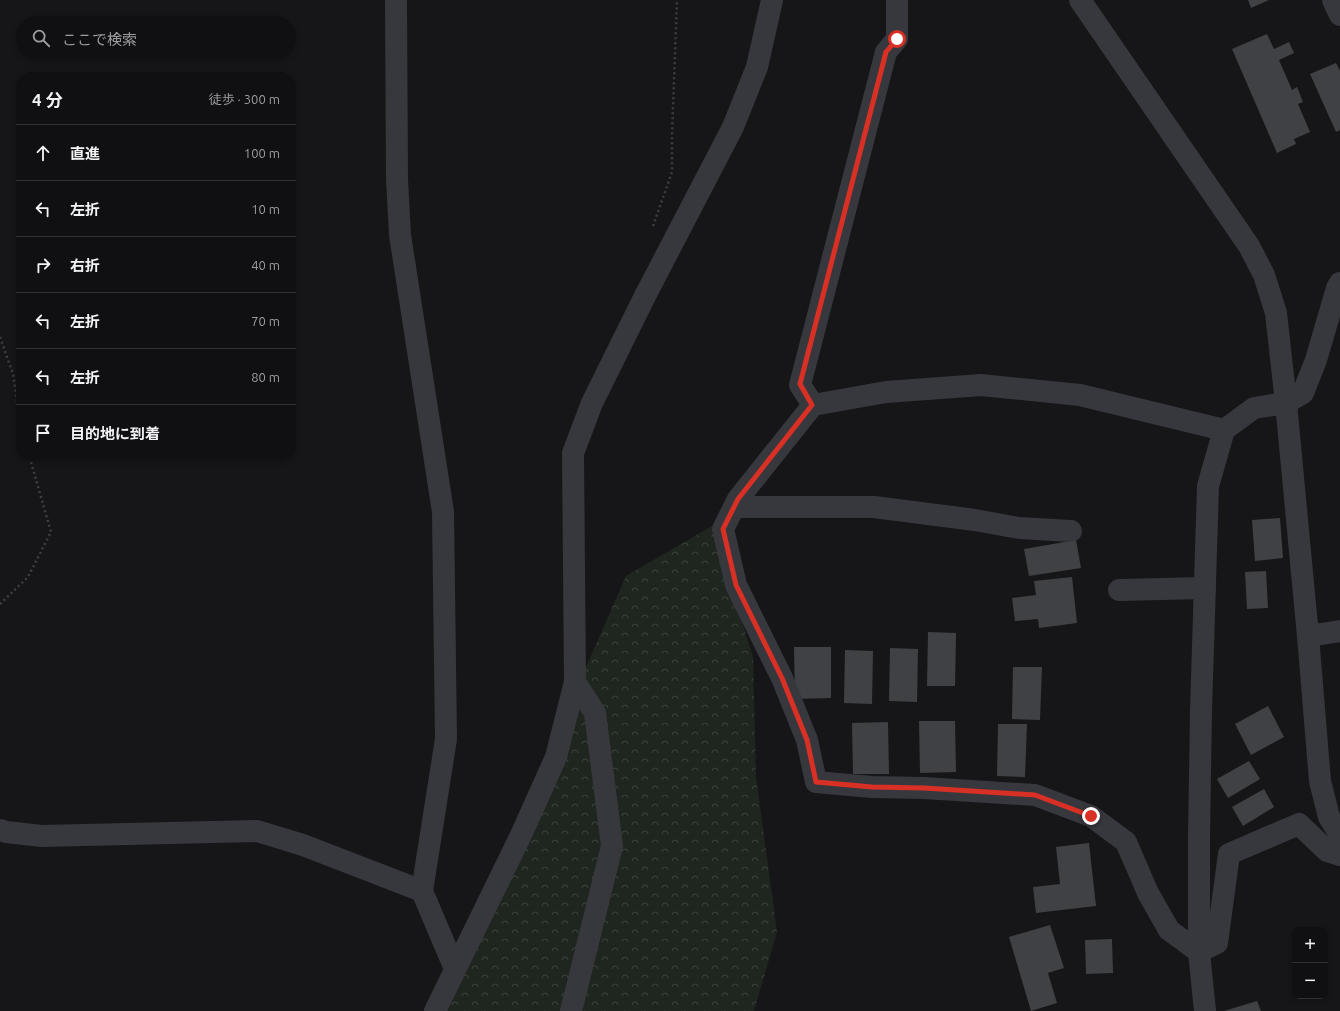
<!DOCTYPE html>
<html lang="ja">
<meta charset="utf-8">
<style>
:root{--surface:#101012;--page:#19191b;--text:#f1f3f6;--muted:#9c9d9f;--line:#303032}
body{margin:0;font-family:Ubuntu,"Noto Sans JP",sans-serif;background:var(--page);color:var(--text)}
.controls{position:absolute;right:12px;bottom:12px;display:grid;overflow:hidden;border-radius:8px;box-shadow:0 2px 6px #0003}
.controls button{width:36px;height:36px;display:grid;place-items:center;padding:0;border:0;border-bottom:1px solid var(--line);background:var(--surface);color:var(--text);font:20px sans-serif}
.stop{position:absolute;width:12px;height:12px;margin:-9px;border:3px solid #d93025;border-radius:50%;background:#fff}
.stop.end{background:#d93025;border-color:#fff;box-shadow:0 1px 4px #0008}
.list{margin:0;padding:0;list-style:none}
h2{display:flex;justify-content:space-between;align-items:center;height:52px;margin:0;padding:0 16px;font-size:17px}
h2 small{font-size:13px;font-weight:400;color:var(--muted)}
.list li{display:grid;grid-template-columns:26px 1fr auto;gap:12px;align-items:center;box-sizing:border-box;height:56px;padding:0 16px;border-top:1px solid var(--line)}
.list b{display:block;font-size:15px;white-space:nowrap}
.list em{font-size:13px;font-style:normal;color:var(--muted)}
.icon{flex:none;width:22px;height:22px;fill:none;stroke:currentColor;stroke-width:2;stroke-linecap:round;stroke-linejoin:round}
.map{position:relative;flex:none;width:1340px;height:1011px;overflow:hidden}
.search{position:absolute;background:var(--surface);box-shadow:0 2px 6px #0003;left:16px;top:16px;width:280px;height:44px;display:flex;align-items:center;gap:10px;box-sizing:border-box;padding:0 14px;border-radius:22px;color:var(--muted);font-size:15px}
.panel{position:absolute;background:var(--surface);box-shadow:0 2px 6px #0003;left:16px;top:72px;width:280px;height:388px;border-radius:16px}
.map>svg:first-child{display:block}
.forest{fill:url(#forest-crowns)}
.building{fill:#404145}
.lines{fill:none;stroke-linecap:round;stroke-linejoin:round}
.path{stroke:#3d3f44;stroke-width:2.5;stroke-dasharray:2 3;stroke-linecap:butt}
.minor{stroke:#37383d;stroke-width:22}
.tertiary{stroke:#37383d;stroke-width:22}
.route{stroke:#d93025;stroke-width:5}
</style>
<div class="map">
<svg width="1340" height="1011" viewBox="0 0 1340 1011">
<defs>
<pattern id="forest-crowns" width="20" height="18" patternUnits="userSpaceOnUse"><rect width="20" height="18" fill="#1e261f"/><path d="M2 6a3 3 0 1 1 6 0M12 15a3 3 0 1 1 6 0" fill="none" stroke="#3c433d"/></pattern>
</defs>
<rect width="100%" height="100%" fill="#161618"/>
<polygon class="forest" points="712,526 753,657 756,777 777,932 754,1011 435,1011 626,576"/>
<g class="building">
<polygon points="1248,0 1269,0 1251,8"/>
<polygon points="1267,34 1274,49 1289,42 1294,53 1279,60 1292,90 1297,87 1303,102 1298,104 1310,132 1294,139 1296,144 1277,153 1232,49"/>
<polygon points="1336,63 1340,71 1340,130 1336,132 1310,74"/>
<polygon points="1280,518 1283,558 1255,561 1252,520"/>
<polygon points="1076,540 1081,568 1029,576 1024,549"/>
<polygon points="1266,571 1268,608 1247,609 1245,572"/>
<polygon points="1072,577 1077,623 1039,628 1038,619 1015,621 1012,598 1036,595 1034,581"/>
<polygon points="928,632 956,633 955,686 927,686"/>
<polygon points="794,647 831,647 831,698 795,699"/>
<polygon points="890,648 918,649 917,702 889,701"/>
<polygon points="845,650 873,651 872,704 844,703"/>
<polygon points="1013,667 1042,667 1040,720 1012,719"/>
<polygon points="1268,706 1284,737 1251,755 1235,724"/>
<polygon points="919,721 955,721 956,772 920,773"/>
<polygon points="888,722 889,774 853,774 852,723"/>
<polygon points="998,724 1027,724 1025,777 997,776"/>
<polygon points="1249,761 1260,779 1228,798 1217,779"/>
<polygon points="1264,789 1274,807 1243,826 1232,807"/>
<polygon points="1089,843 1096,906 1036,913 1033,887 1060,884 1056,847"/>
<polygon points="1050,925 1064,968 1048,973 1057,1003 1031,1011 1009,937"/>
<polygon points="1112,939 1113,973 1086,974 1085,940"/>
<polygon points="1257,1001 1261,1011 1224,1011"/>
</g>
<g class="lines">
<g class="path">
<polyline points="653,226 672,172 672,135 677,0"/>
<polyline points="0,337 13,374 21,428"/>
<polyline points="0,604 28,577 51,532 29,455"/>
</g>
<g class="minor">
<polyline points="396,0 397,179 400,235 443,512 446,739 422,891 455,969"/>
<polyline points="897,0 897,39 886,52 800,385 813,405 738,499 723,529 736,585 782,678 807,740 816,782 872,787 924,788 1035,795 1091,816 1126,842 1148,893 1169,930 1199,952"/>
<polyline points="1333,0 1340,15"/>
<polyline points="813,405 886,392 981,385 1080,395 1224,430"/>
<polyline points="735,507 874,507 975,520 1019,528 1071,531"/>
<polyline points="1119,590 1205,588"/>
<polyline points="1308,636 1340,631"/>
<polyline points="0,830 6,832 42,836 257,831 303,845 422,891"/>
<polyline points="1199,952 1217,943 1229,854 1299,824 1327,851 1340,855"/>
<polyline points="571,1011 612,846 595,713 575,682"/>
<polyline points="1205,1011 1199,952 1199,837 1201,711 1208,486 1224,430 1254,408 1286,403 1303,393 1316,360 1337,288 1340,283"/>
</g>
<g class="tertiary">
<polyline points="1080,0 1249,246 1264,275 1276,313 1286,403 1308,636 1320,781 1329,817 1340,835"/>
<polyline points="435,1011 521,835 556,757 575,682 573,453 592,403 645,296 733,127 757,67 772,0"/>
</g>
</g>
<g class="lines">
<polyline class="route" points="897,39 886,52 800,384 812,405 738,499 723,529 736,585 782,678 807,740 816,782 872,787 924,788 1035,795 1091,816"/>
</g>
</svg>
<div class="controls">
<button>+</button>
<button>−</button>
</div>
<div class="stop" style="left:897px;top:39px"></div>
<div class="stop end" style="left:1091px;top:816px"></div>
<div class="search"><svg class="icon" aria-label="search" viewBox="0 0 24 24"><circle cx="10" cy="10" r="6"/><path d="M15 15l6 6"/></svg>ここで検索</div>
<section class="panel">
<h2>4 分<small>徒歩 · 300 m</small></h2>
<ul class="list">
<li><svg class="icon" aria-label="ahead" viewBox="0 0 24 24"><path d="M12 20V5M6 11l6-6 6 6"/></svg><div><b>直進</b></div><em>100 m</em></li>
<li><svg class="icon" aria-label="left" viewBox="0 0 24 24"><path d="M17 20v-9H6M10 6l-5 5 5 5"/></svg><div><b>左折</b></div><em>10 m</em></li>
<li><svg class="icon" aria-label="right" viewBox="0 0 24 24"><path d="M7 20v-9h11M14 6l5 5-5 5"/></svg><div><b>右折</b></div><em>40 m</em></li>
<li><svg class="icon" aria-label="left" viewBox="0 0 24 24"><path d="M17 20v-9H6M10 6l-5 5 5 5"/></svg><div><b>左折</b></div><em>70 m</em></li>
<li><svg class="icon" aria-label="left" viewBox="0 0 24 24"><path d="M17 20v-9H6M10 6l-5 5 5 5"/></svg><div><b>左折</b></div><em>80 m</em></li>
<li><svg class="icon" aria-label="arrive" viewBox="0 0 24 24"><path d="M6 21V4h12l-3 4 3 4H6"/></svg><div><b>目的地に到着</b></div></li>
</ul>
</section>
</div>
